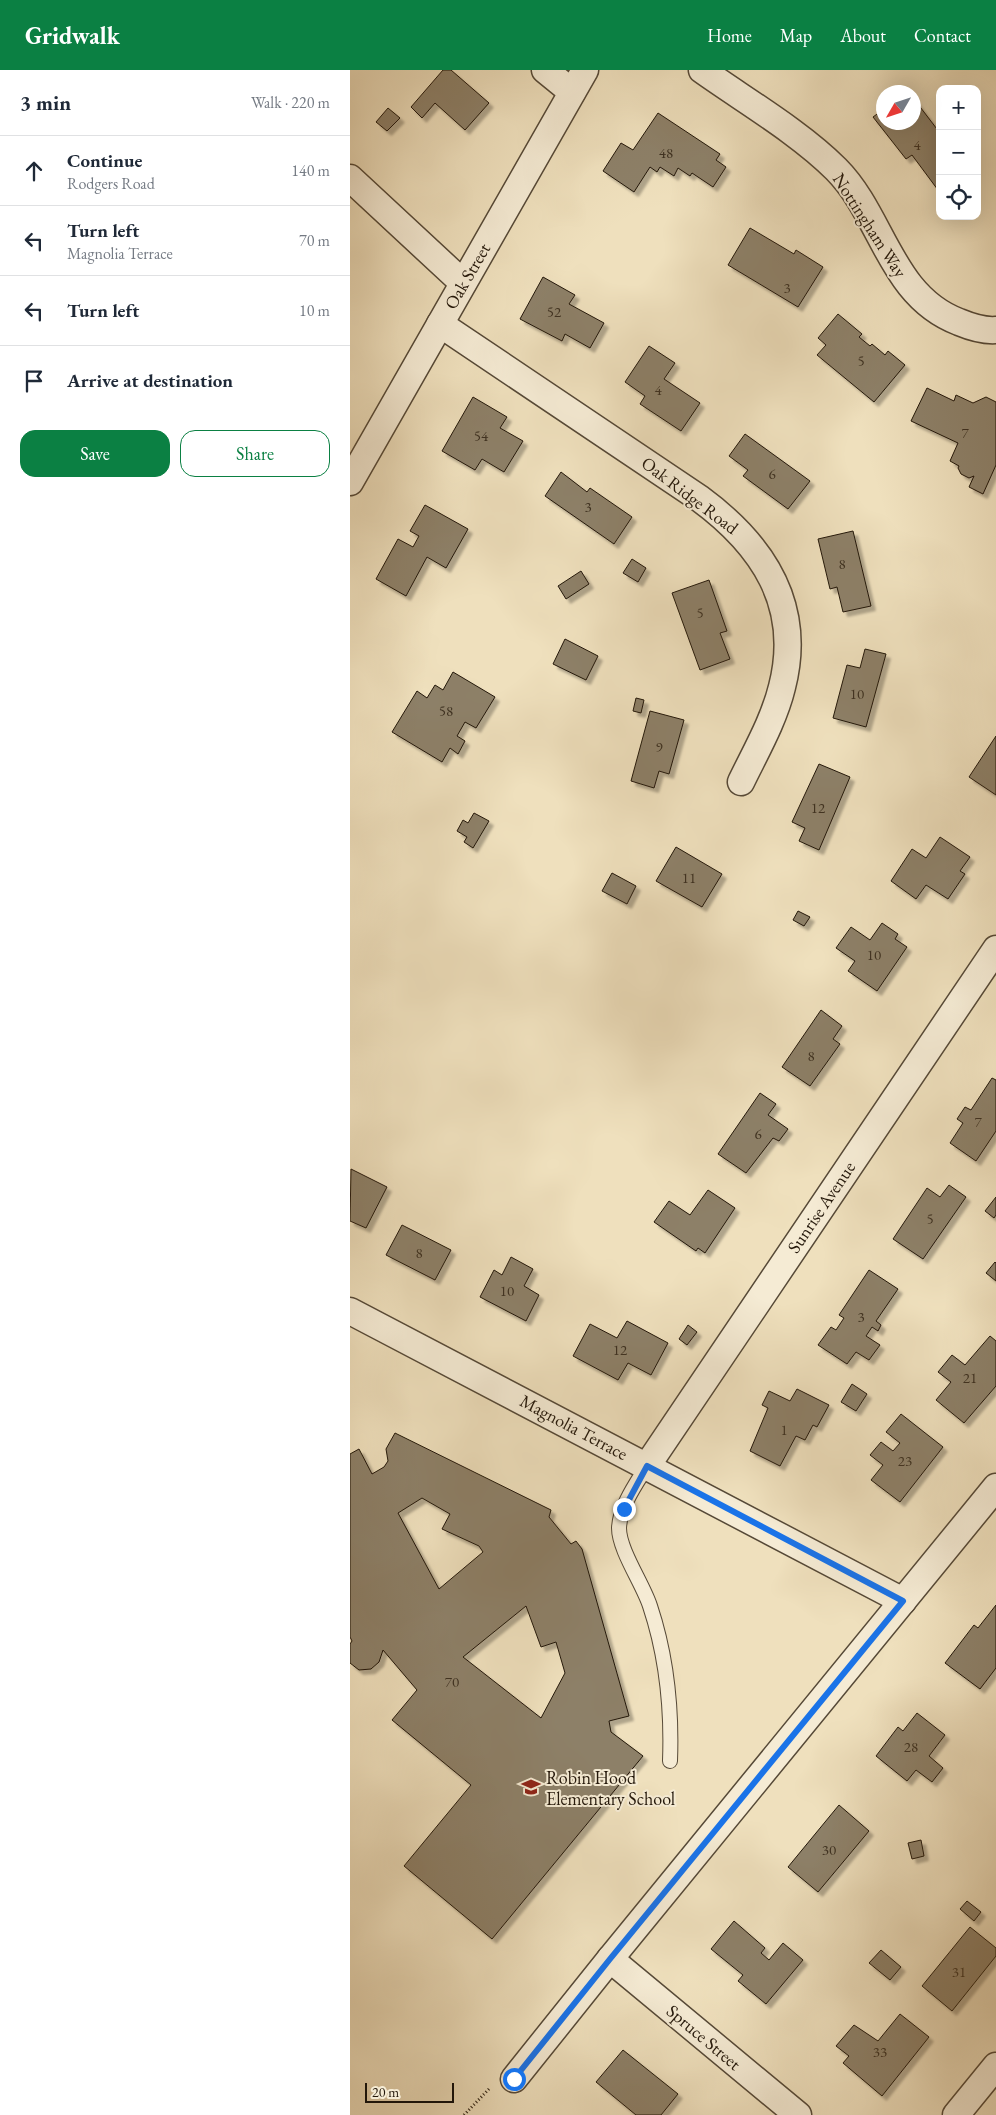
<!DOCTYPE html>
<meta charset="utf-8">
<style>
:root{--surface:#fff;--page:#f6f6f7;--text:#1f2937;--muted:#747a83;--line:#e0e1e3;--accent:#0b8043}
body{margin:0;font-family:"EB Garamond",serif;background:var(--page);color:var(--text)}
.controls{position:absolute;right:15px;top:15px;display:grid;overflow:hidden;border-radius:10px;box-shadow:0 5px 20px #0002}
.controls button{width:45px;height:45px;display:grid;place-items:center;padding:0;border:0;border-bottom:1px solid var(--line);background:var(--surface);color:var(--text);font:25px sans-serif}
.compass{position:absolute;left:526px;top:15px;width:45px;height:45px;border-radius:50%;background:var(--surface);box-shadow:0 5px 20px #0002;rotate:231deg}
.scale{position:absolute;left:15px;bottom:12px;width:89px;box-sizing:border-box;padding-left:5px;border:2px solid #23170a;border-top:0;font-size:14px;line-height:18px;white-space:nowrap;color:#23170a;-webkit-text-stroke:4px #f5ebd4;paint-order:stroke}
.stop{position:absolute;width:15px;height:15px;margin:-11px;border:4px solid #1a73e8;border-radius:50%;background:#fff}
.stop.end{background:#1a73e8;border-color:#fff;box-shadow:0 1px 5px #0008}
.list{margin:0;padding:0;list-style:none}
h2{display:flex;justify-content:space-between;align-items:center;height:65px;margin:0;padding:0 20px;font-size:21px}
h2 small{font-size:16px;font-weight:400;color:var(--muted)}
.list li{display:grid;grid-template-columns:32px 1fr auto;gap:15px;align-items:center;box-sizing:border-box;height:70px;padding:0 20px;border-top:1px solid var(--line)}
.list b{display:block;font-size:19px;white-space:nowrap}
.list p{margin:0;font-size:16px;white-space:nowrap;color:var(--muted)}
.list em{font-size:16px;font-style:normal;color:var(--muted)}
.actions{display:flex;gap:10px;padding:15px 20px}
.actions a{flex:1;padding:11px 0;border:1px solid var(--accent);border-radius:15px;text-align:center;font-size:18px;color:var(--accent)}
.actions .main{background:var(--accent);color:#fff}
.icon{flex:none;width:28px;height:28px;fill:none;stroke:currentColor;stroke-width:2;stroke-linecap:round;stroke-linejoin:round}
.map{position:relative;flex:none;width:646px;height:2045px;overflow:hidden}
header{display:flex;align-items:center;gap:30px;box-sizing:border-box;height:70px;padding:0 25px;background:var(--accent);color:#fff}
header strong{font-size:24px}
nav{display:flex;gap:28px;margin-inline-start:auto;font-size:18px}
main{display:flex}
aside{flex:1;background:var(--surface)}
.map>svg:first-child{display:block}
.building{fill:#8d8067;stroke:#23170a;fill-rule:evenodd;filter:url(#shadow)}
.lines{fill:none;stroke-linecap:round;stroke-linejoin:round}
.service-casing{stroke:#564937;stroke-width:16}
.minor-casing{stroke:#564937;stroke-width:29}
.path{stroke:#23170a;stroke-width:3;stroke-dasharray:1 2.5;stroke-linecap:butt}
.service{stroke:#f5ebd4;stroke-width:14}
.minor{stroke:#f5ebd4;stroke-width:26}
.route{stroke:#1a73e8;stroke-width:6}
.labels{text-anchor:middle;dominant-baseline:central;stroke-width:4;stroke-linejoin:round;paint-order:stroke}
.number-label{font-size:15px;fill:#3e3121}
.street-label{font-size:18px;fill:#23170a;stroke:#f5ebd4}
.poi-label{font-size:18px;fill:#23170a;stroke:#f5ebd4;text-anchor:start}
</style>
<header>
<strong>Gridwalk</strong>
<nav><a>Home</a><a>Map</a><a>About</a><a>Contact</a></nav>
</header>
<main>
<aside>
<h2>3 min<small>Walk · 220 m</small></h2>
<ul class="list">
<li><svg class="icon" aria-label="ahead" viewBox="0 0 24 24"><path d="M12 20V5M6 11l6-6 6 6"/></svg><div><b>Continue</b><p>Rodgers Road</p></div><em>140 m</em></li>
<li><svg class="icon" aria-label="left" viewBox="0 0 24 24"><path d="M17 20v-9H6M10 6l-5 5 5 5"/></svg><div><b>Turn left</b><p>Magnolia Terrace</p></div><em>70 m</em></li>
<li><svg class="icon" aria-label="left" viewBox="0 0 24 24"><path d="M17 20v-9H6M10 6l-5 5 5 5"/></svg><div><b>Turn left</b></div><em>10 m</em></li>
<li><svg class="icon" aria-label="arrive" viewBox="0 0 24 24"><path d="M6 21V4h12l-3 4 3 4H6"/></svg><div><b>Arrive at destination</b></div></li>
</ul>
<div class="actions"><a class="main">Save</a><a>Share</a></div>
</aside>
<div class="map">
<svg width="646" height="2045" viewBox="0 0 646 2045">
<defs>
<filter id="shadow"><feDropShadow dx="4.5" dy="4.5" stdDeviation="1" flood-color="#0004"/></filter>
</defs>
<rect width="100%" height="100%" fill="#efe0bd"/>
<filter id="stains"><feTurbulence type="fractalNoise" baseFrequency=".004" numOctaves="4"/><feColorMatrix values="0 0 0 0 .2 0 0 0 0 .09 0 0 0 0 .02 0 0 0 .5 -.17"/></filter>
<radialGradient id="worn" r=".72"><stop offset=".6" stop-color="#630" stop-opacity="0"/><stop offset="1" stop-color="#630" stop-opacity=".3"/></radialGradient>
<g class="building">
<polygon points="93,0 101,0 139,33 115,60 85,33 72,48 61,37"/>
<polygon points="564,29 590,63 590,118 588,120 562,85 556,89 523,47 534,39 534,52 564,52"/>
<polygon points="38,38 50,48 37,61 26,52"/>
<polygon points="308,43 370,84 366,90 376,97 363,117 342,103 340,106 328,98 324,106 310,97 307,102 300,97 284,122 253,101 271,73 283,80"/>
<polygon points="400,158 444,184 446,180 473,197 448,237 378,195"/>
<polygon points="193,207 225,225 219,234 254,253 240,278 215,264 212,271 170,249"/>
<polygon points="488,244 512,264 509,267 520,276 522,274 535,285 538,281 555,295 524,332 467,285 476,275 468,268"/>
<polygon points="299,276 325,293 314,309 350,333 331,361 290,334 295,326 275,312"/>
<polygon points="577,318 604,331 606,325 623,333 636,327 646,332 646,395 633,424 619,417 624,406 619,408 611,404 608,398 609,396 600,391 608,373 561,351"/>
<polygon points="123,327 157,347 150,358 173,371 154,402 132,389 125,400 92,381"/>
<polygon points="395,364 460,411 438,439 393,406 398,400 379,386"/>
<polygon points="211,402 237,422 240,418 282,447 264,474 195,426"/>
<polygon points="75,435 118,459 96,498 77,487 56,526 26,509 48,469 63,477 69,466 60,461"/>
<polygon points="503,461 521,536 493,542 487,517 480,519 468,469"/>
<polygon points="282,489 296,498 288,512 273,503"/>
<polygon points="231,501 239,514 216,529 208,516"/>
<polygon points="359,510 377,561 370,563 380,589 350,600 322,523"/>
<polygon points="215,569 248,586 236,610 203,594"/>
<polygon points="515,579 536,584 516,657 483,648 497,595 510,598"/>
<polygon points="103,602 145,627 126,658 115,652 107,666 115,671 108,684 100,678 92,692 42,662 67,621 77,628 85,615 93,620"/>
<polygon points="286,628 294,630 291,643 283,641"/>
<polygon points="300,641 334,650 319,704 309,701 304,718 281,711"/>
<polygon points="646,666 646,725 619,707"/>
<polygon points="469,694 500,707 469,780 449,771 455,758 442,752"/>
<polygon points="124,743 139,751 123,778 114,772 117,767 107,761 113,750 118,753"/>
<polygon points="590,767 620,787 610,801 615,804 598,829 576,815 566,829 541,811 562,779 576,788"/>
<polygon points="326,777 372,804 352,837 306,811"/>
<polygon points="262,803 286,816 277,834 252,821"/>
<polygon points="448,841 460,847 454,856 443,850"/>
<polygon points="532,853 548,864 545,869 557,877 527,921 498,901 505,891 486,878 501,857 520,870"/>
<polygon points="471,940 492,956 483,969 490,974 460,1016 432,997"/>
<polygon points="642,1008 646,1010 646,1061 626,1091 600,1073 613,1053 607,1049 615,1037 621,1040"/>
<polygon points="410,1023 426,1034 418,1045 438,1059 429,1071 423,1068 396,1103 368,1084"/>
<polygon points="1,1099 37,1117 16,1158 0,1151"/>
<polygon points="599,1115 616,1127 573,1189 543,1169 577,1118 590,1127"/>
<polygon points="358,1120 385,1138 355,1183 348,1178 346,1181 304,1152 319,1131 340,1145"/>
<polygon points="646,1127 646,1145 644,1148 635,1141"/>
<polygon points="52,1155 101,1180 85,1210 36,1185"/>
<polygon points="161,1187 183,1199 174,1216 189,1225 176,1251 130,1227 144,1200 152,1205"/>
<polygon points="645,1192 646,1193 646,1211 636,1203"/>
<polygon points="519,1200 548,1219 526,1251 531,1255 528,1261 522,1257 516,1266 530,1275 519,1290 506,1282 497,1294 468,1275 481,1257 486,1260 494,1248 489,1245"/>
<polygon points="277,1251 318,1273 301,1305 278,1293 268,1310 223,1286 240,1254 267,1268"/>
<polygon points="338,1255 347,1262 337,1275 329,1269"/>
<polygon points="640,1266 646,1271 646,1316 614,1353 586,1330 601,1312 588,1302 602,1285 615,1295"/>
<polygon points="502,1314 517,1324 506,1341 491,1332"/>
<polygon points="447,1319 479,1335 467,1357 463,1355 455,1370 446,1366 430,1396 400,1381 418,1338 412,1335 419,1321 440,1331"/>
<polygon points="551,1344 593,1377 550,1432 521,1410 533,1395 520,1385 531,1372 543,1381 550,1373 536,1362"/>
<path d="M45 1363 201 1440 199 1447 221 1474 226 1471 232 1479 279 1646 259 1651 261 1662 293 1686 142 1869 54 1796 121 1715 42 1650 67 1620 33 1580 29 1592 21 1599 9 1600 0 1593V1574L2 1571 0 1567V1384L9 1379 22 1404 34 1397 38 1391 36 1379ZM72 1428 100 1444 92 1459 129 1476 133 1482 89 1519 48 1443ZM176 1536 191 1577 206 1572 215 1603 191 1648 113 1587Z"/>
<polygon points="646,1535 646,1598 630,1619 595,1593 624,1555 628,1558"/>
<polygon points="567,1643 595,1665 579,1686 593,1698 582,1712 566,1700 557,1711 526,1686 548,1657 553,1661"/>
<polygon points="489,1735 519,1761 468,1822 438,1797"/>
<polygon points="571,1770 574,1786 562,1789 558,1773"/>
<polygon points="617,1831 631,1842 624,1851 610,1839"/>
<polygon points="384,1851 415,1878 411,1883 419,1890 433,1873 453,1890 416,1934 388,1911 393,1905 361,1879"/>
<polygon points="620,1857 646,1878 646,1886 602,1941 572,1916"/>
<polygon points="531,1880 551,1897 540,1910 519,1893"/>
<polygon points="550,1944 579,1967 532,2026 493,1993 499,1986 486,1976 504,1955 528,1971"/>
<polygon points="273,1980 328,2024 311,2045 286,2045 246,2012"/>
</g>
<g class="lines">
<g class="service-casing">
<path id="service" d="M297 1396C286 1414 270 1436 269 1458 269 1480 293 1514 300 1536 317 1587 322 1638 320 1691"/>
</g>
<g class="minor-casing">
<g id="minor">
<polyline points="195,0 222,22"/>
<path d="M352 0C394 30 449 62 486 99 533 146 540 226 609 252 621 257 633 261 646 260"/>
<polyline points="0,108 113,213"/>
<path d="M90 254 349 428C413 475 453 535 432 617 424 650 406 681 391 712"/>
<polyline points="0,412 235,0"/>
<polyline points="0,1241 553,1531"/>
<polyline points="297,1396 646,879"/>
<polyline points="260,1889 448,2045"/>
<polyline points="164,2009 260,1889 646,1417"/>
<polyline points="606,2045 646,1996"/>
</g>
</g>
<polyline class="path" points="114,2045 139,2019"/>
<use href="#service" class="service"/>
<use href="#minor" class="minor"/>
</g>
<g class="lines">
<polyline class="route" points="164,2009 260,1889 553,1531 297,1396 274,1439"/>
</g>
<defs>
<g id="school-bare" transform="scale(1.5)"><path d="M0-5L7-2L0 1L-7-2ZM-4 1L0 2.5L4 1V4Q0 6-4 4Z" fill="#8f2418" stroke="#f5ebd4" stroke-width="2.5" paint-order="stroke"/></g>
</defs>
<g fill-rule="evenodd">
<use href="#school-bare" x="181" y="1717"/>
</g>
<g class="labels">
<g class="number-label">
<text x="567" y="74">4</text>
<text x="316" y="82">48</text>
<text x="437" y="217">3</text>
<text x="204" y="241">52</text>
<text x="511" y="290">5</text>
<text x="308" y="319">4</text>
<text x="615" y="362">7</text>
<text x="131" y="365">54</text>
<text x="422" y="403">6</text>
<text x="238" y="436">3</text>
<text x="492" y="493">8</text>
<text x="350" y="542">5</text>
<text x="507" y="623">10</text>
<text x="96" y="640">58</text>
<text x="309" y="676">9</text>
<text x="468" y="737">12</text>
<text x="339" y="807">11</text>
<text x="524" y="884">10</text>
<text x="461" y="985">8</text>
<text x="628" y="1051">7</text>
<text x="408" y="1063">6</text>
<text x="580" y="1148">5</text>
<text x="69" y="1182">8</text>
<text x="157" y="1220">10</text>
<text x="511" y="1246">3</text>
<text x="270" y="1279">12</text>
<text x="620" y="1307">21</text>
<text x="434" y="1359">1</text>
<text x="555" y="1390">23</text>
<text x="102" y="1611">70</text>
<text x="561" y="1676">28</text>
<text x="479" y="1779">30</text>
<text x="609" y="1901">31</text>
<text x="530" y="1981">33</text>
</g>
<g class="street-label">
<text transform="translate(520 155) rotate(57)">Nottingham Way</text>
<text transform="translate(117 206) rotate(-60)">Oak Street</text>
<text transform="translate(340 425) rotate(37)">Oak Ridge Road</text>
<text transform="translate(471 1137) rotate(-56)">Sunrise Avenue</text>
<text transform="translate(224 1357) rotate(28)">Magnolia Terrace</text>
<text transform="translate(354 1967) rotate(40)">Spruce Street</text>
</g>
<g class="poi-label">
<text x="196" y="1707">Robin Hood<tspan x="196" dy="21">Elementary School</tspan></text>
</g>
</g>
<rect width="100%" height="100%" filter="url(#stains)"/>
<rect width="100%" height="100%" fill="url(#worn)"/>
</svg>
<div class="controls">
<button>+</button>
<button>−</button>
<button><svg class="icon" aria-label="locate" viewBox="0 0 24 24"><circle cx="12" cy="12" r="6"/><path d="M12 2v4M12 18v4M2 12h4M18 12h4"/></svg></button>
</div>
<svg class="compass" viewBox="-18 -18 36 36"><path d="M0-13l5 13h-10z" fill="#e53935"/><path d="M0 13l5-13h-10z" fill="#747a83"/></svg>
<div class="scale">20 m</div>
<div class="stop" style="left:164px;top:2009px"></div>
<div class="stop end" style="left:274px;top:1439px"></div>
</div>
</main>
